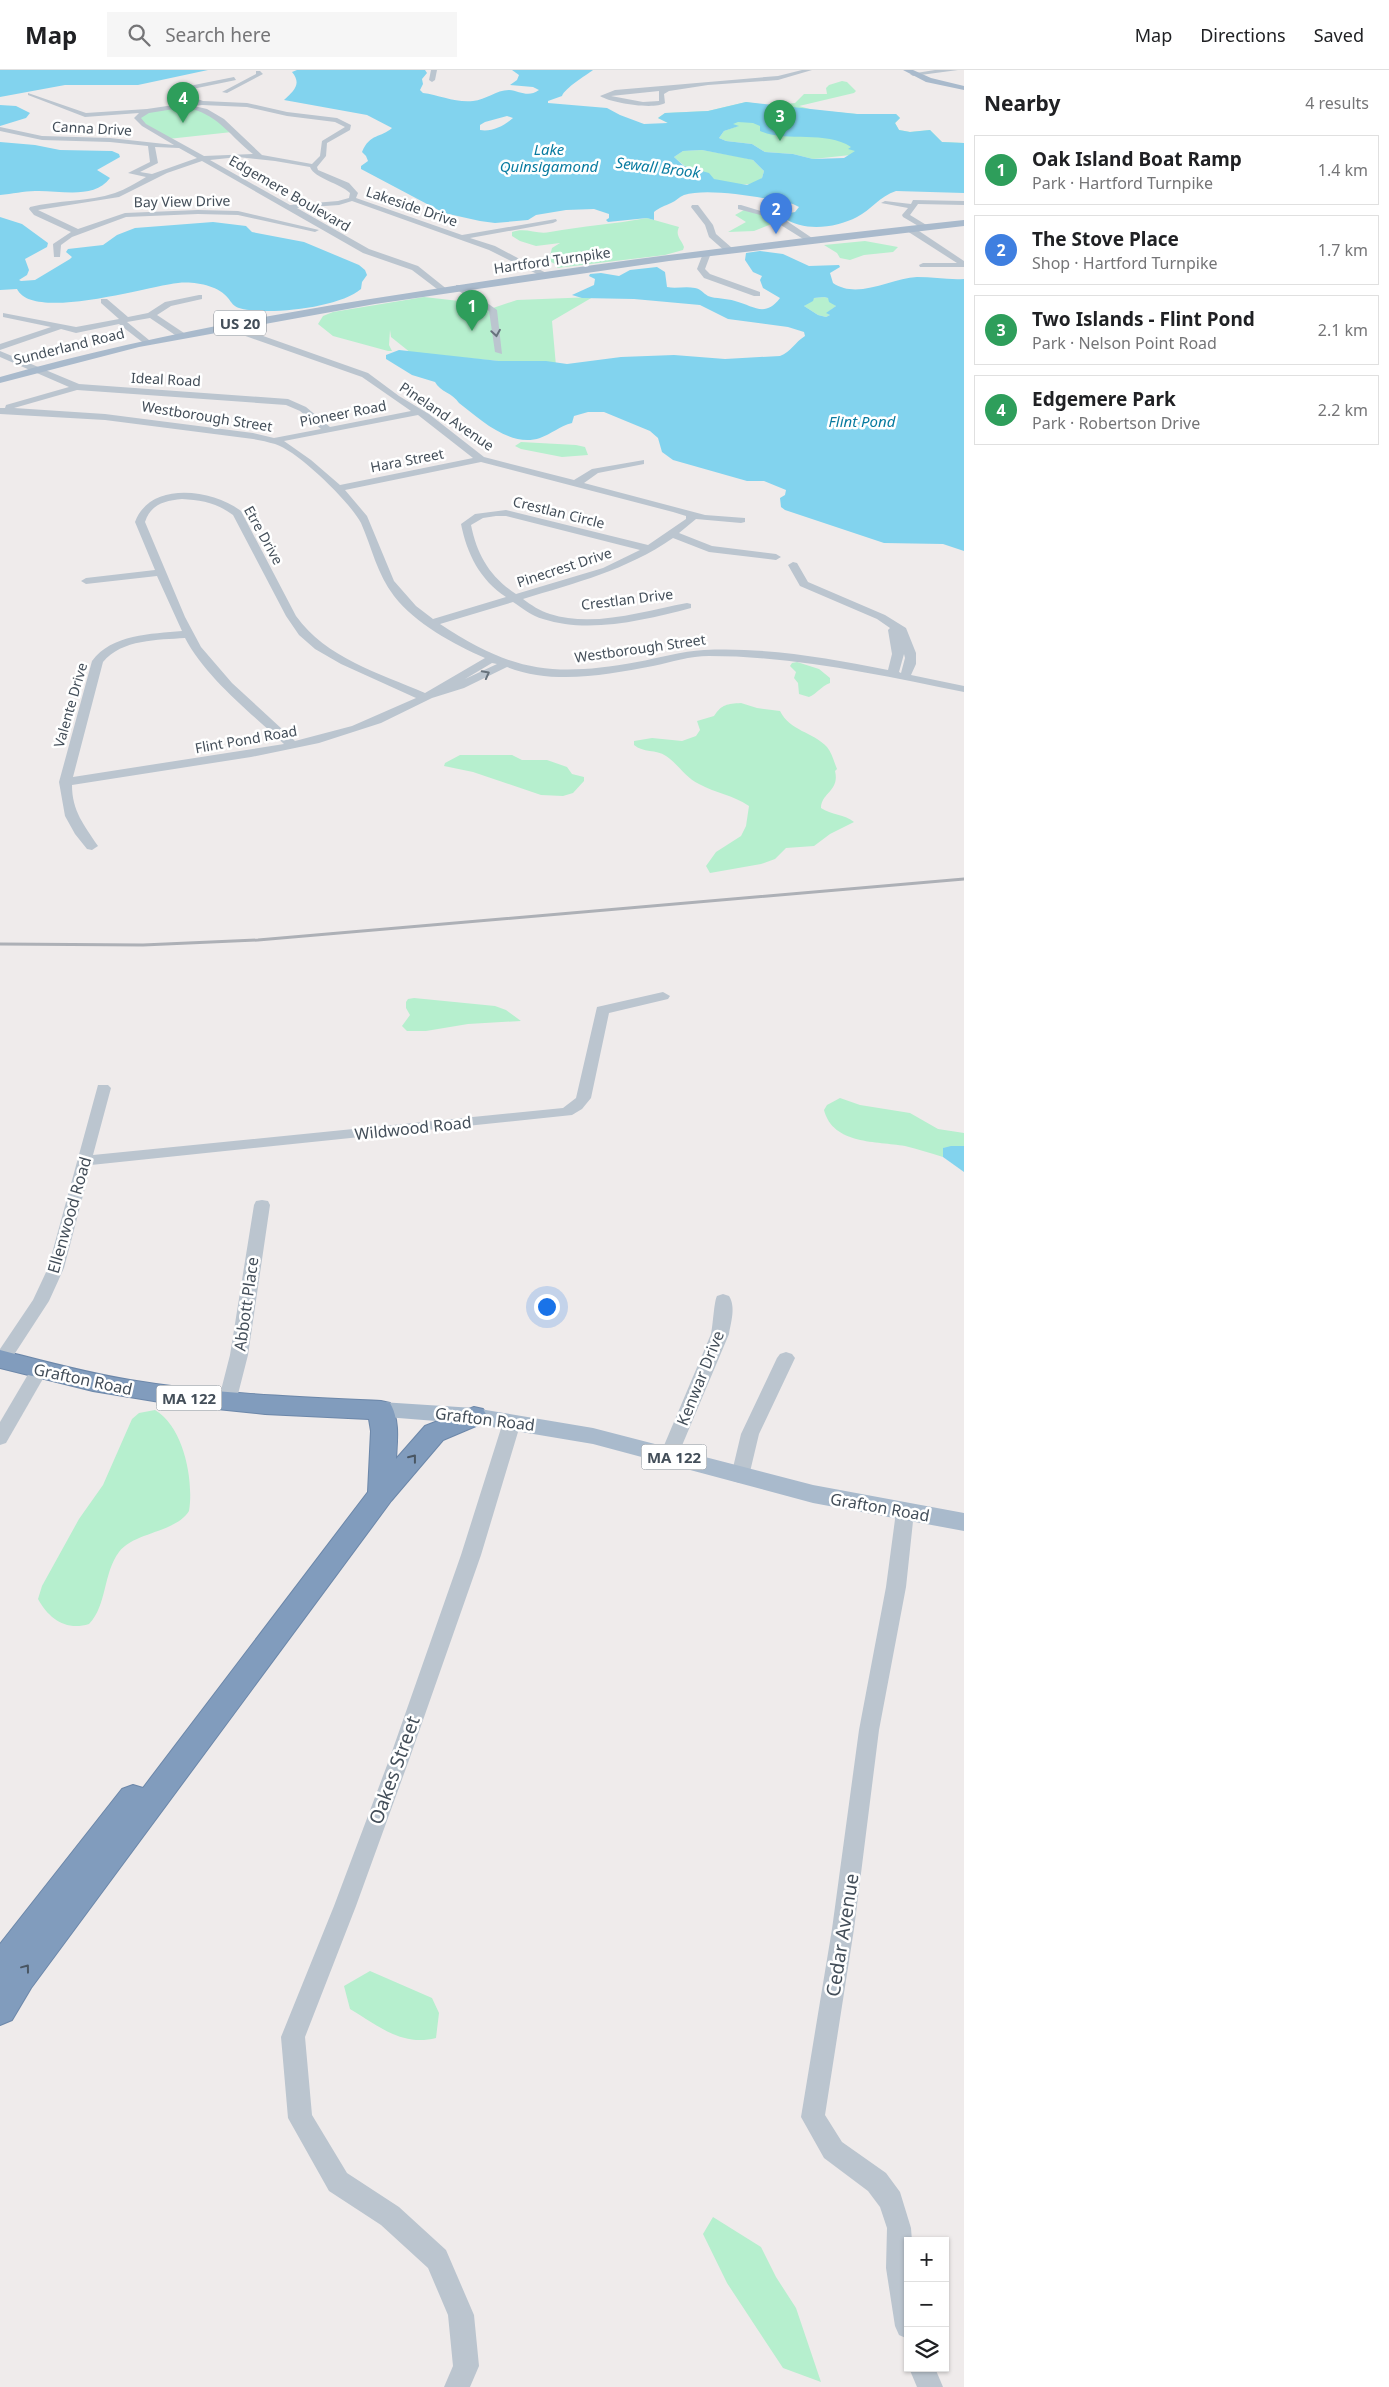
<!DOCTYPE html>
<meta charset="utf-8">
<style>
:root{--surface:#fff;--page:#f6f6f6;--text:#202124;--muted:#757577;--line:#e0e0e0;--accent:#1265e1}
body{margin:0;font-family:"Noto Sans",sans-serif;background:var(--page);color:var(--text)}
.controls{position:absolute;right:15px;bottom:15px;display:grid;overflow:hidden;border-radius:0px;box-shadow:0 1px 4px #0004}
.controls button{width:45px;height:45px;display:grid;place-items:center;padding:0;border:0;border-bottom:1px solid var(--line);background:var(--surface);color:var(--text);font:25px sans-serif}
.you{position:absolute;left:546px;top:1236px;width:18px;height:18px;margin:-12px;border:4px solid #fff;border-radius:50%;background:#1a73e8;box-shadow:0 0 0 8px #1a73e833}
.badge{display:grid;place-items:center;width:32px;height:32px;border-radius:50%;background:var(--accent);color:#fff;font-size:16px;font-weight:700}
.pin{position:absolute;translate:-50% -41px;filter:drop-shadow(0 1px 2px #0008)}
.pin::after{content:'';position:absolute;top:26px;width:18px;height:15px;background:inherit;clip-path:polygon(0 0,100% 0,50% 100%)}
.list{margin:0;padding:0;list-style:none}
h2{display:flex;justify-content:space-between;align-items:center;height:65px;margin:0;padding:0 20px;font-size:21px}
h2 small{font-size:16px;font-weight:400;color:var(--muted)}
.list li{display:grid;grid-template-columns:32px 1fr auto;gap:15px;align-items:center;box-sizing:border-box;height:70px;margin:0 10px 10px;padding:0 10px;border:1px solid var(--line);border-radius:0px}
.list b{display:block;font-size:19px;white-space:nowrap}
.list p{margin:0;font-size:16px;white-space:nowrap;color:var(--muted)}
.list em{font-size:16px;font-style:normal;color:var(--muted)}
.icon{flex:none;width:28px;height:28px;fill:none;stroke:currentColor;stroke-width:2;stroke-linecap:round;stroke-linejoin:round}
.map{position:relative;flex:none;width:964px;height:2317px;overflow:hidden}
header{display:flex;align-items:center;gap:30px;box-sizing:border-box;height:70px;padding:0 25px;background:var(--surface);border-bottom:1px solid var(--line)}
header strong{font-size:24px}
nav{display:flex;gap:28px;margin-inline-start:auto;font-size:18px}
.search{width:350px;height:45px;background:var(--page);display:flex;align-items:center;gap:12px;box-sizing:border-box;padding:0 18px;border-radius:0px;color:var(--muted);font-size:19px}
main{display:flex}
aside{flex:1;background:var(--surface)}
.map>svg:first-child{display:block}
.green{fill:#b6efce}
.water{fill:#82d3ee;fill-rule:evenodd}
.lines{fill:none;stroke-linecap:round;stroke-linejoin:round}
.highway-casing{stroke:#6c87a9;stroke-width:2}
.minor{fill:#bbc5cf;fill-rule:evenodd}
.major{fill:#a9bacc;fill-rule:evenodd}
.highway{fill:#819cbd;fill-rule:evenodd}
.rail{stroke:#adb0b6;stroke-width:3}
.oneway{stroke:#67727c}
.oneway2{stroke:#495663}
.labels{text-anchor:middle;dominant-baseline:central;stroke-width:5;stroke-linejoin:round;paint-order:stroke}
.far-street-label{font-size:14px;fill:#434e59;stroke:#fff}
.far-water-label{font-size:15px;font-style:italic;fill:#087ba0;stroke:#fff}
.shield{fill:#fff;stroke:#7b838b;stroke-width:1}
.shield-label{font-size:15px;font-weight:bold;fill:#434e59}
.street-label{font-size:16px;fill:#434e59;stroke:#fff}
.near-street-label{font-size:19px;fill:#434e59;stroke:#fff}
</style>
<header>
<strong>Map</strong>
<div class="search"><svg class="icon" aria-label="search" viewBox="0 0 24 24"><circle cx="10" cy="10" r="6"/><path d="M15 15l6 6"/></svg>Search here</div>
<nav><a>Map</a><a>Directions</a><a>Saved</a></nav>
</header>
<main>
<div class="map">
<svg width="964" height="2317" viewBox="0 0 964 2317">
<rect width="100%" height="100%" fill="#efebeb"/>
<g class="green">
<polygon points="842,11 847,12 856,21 854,23 799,36 813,40 857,44 896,44 900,48 895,53 899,60 910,62 930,60 942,72 964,73 813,89 793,84 765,82 752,74 726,71 719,68 724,61 738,56 662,55 668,53 658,48 665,43 708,41 746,32 766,35 795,33 804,24 827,24 826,18 829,15"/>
<polygon points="182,37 205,40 232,62 168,69 144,55 139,46 145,42"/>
<path d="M683 81 702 80 741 87 753 90 764 101 762 108C746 124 703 107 686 97 682 94 678 90 674 87Z"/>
<polygon points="744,140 762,142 777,152 754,161 728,162 746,152 735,145"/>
<path d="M647 148 679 157C675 166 681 169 684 177L683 180 665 185 557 198V195L545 189 550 186 552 178 560 173 536 176 520 171 512 166V162C526 157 537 165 550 162 582 156 615 154 647 148Z"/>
<polygon points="865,171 898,177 893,182 864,185 850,190 840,188 837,183 824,175"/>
<polygon points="424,227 468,232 473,235 476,241 493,238 517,230 593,227 552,251 556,296 411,283 391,267 390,260 389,275 392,281 388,281 333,266 318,254 323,246 333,242"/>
<polygon points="824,227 828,228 836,236 827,243 830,245 826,247 818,245 804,236 814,228"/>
<polygon points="521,372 576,375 585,377 588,385 562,387 521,379 515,376"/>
<path d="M797 592 819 599 830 608V613C820 617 818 623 809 627L799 624 798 613 794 608 796 602 790 596 792 593Z"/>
<path d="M741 633 757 638 780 641C790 661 813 662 827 677 832 683 834 692 837 699L835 701C840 721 821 723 821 738 831 745 845 744 854 752L830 764 814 776 786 778 775 789 761 794 710 803 706 796 716 782 741 766 746 756 749 736C733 725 715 723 699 714 686 708 678 694 666 686 656 679 643 683 634 675V671L652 668 682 671 696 666 700 660 697 651 714 646C722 634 727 634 741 633Z"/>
<polygon points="460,685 512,685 522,690 547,690 567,697 572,704 584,707 584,711 573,723 563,726 541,725 473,702 444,696 445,693"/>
<polygon points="414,928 495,936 506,940 521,951 468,954 426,961 407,961 402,956 410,945 406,938 406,932 408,929"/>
<path d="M840 1028 860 1035 910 1043 938 1059 964 1063V1076L943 1078V1087C930 1083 918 1079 905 1076 877 1071 833 1075 824 1040L827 1035Z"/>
<path d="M155 1340C184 1357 194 1411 189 1441 175 1463 134 1462 119 1482 103 1503 107 1536 89 1554 66 1561 49 1549 38 1529L42 1516 79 1449 103 1415 132 1349 139 1343Z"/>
<path d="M370 1901 432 1928 439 1943 436 1968C402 1977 377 1955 350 1939L344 1916Z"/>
<polygon points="713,2147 761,2177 776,2207 796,2238 821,2312 783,2298 727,2213 703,2164"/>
</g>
<g class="water">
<polygon points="0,0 208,0 138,15 65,15 0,27"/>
<path d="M297 0H425L427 3 422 9 423 14 420 20 423 23C439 25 456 33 473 31 486 30 496 20 509 20 520 21 528 28 539 20L533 17 510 15 517 10 519 5 512 0H593C585 6 565 18 562 26L548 31V33L607 38 620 45 644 54 668 53 658 48 665 43 708 41 746 32 857 44H896L900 48 895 53 899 60 910 62 930 60 942 72 964 73V123L896 121C880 126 871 140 857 147 836 158 804 162 784 148L785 144 795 142 799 137 793 134C767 128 708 117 684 125 679 127 676 131 671 133 665 136 660 137 654 142V150L647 148 608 152 606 150 609 148V144L594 139 566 140 536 145 528 150 495 153 480 151 444 143 361 99V96L368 91 366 86 362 82C370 63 381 68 392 58L367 45 284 30C294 21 302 14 292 2ZM507 46 513 48C504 56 492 62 480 60V55L485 52ZM738 52 753 53 760 56V61C786 73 825 60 851 77L848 79 855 81 844 88 813 89 793 84 765 82 752 74 726 71 719 68 724 61 739 56 733 54ZM702 80 753 90 764 101 762 108 747 115 714 109 709 103 684 96 674 87 683 81Z"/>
<polygon points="0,35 16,36 30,43 26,48 0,56"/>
<path d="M0 72 35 75 60 80 112 81 119 84 120 87 97 100 110 108C94 130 59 120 35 121 24 121 12 124 0 125Z"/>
<path d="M0 147 22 154 48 173 47 177 25 189 29 200 27 205 19 210 21 211 35 210 70 189 72 187 66 182 68 179 103 175 117 165 135 158 213 152 246 156 252 162 304 172 359 195 365 200 367 205 362 212 361 219C339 238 266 246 239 238 233 236 232 233 228 228 218 215 193 211 178 213 148 216 33 252 17 219L0 220Z"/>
<path d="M760 181 783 184 809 196 839 195 840 197 830 203 833 213C858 230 891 208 917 207 933 207 948 210 964 209V481L943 474 884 473 785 440 781 437 780 428 785 425 786 420 764 411H747L673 390 662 382 658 368 650 361 604 342H588L574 346 572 353C560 356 551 364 540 368 510 378 480 349 459 333 453 323 440 322 435 312L412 305 386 289V285L399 280 499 291H546L567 294 621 287 674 285 725 289 780 286C791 282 795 272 805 266L804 262 788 257 728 249 700 235 634 229 582 228 572 225 594 215 595 209 589 206 590 204 601 203 619 206 630 200 657 197 665 202 667 217C676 219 685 216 695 218 701 219 703 223 708 226 716 229 726 228 735 231 754 236 765 248 780 228L763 218 760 210 762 206 753 202 745 190 746 183ZM824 227 828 228 829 232 836 236 826 243 830 245 826 247 818 245 804 236 813 231 814 228Z"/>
<polygon points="951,1076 964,1076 964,1102 943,1087 943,1078"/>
</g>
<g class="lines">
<g class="highway-casing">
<path id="highway" d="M0 1280C43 1291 86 1303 130 1310 213 1324 297 1327 381 1331L390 1333C400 1350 397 1371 396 1389L425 1356 474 1337 483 1339 487 1346 483 1353 443 1370 391 1431 31 1918 12 1950 0 1955V1874L122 1719 133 1715 143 1718 368 1422 371 1361 369 1349 265 1344 178 1335 93 1321 0 1298Z"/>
</g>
<g class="minor">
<polygon points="431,0 437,0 435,10 432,12 429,10"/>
<path d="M802 0H812L778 10 708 15 669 21 664 24 665 33C654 40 611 33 600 26L615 20 778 6ZM659 21V31L643 32 611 26Z"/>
<polygon points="935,0 958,0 913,6 910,4"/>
<polygon points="256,1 260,1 263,4 227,23 222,22 256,4"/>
<path d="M234 7 236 10 178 22 203 31 247 33 287 42 337 48 351 55 350 60 327 73 326 86 317 97 318 100 349 113 358 123 356 128 462 165 556 149 557 151 553 153 470 168 495 176 550 205 543 207 489 180 352 131 339 135 297 138 369 179 418 196 448 220 441 222 412 200 363 183 202 91 167 103 119 127 38 140 78 159 125 143 198 140 238 141 319 160 315 162 238 145 198 144 126 147 72 167 61 175 60 187H54L53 174 71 162 34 145 29 139 30 137C58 130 88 132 115 123 126 119 136 113 146 107L128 103 150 92 148 76 110 72 42 70 0 61V57L42 66 110 68 174 75 142 56 134 48 139 43 85 47 28 25V23L86 43 147 39 194 32 169 22V20ZM202 35 247 37 287 46 335 52 345 57 322 71 320 86 312 94 262 85 224 49 207 39 194 36ZM193 36 192 39C219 46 232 68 253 84L204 86 146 54 141 48 149 43ZM155 77 179 78 197 88 152 104 140 102 158 93ZM238 87 275 91 310 97C315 109 340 113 350 123L349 128 338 131 290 135 210 90Z"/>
<polygon points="913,130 964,131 964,135 918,134 910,145 928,156 929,158 925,160 903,147 902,145 908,138 881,133 885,131 911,134"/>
<polygon points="692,135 698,135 713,155 716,164 732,178 732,182 726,182 709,167 705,155 691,137"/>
<polygon points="741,135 781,147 815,170 808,172 768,147 738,139 738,135"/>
<polygon points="907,157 913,157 964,191 964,197 920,197 919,195 923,193 957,193 907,161"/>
<polygon points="704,181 711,183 705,199 710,204 760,222 760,226 754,226 704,208 697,199"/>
<polygon points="456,215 462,215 497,240 502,284 495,282 489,241 456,219"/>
<polygon points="199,225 202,225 202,229 171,236 157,245 184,263 184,267 178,267 150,248 127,252 149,270 150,272 146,275 119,254 76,263 61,259 0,280 0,274 51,257 3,247 3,243 76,257 119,249 101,233 101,229 107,229 128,247 148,243 165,232"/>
<path d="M226 253 368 303 399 326 429 344 484 387 574 410 592 399 644 390V394L598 403 584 413 705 445 745 448V452L741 453 696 449 679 463 712 476 776 484 781 487 776 490 709 482 673 468C627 500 575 513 523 529 531 535 540 541 550 544 593 558 644 541 687 533L691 534V538C645 550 589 564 543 549 532 546 522 538 513 532L440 554C512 602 554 607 637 592 659 588 682 581 704 580 766 577 828 588 888 600L892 584 888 560 890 558 877 549 800 516 788 495 793 492 797 493 808 512 885 545 906 558 916 583V594L911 605 964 616V622C880 605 795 586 709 586 690 586 672 592 653 596 605 605 554 615 507 597L464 618 432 628 381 653 319 673 251 687 72 715C72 741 84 755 98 776L92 780 87 779 75 764 65 746 59 712 92 591C112 564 151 564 182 561L157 506 86 514 81 511 86 508 155 500 135 452C150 411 212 419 241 441L296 546C326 588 379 603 425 623L485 588C453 574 416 554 394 526 377 504 372 478 361 453 350 432 298 381 275 374 268 372 260 370 253 369L105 350 0 344V338H5L6 335 69 317 0 287V281L79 314 288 329 306 337 330 357 411 341 362 307 223 258 222 256ZM77 320 286 335 300 341 321 359 274 368 253 363 105 344 14 338ZM418 345 473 388 340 415 311 390 284 371ZM481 392 673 442 686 446V449L648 475 506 440 475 444 461 454C467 484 480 510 506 527L433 549 416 536 394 511 367 446 345 420ZM182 429C201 430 217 433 233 445L286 546 299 565 315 579 341 594 416 628 352 656 295 671 232 613 201 577 185 547 145 452C151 434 164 431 182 429ZM496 446H506L640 480 603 498 516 524C490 507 477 485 471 455L483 448ZM185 568C206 608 251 643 284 674L73 707 103 592C122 569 158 570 185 568ZM902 576 905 588 901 603 899 602 904 584ZM492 593 497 594 465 609Z"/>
<polygon points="663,922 670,926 668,929 609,943 591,1028 582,1039 572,1045 91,1095 64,1198 49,1231 8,1294 0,1296 0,1279 33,1230 48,1198 98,1015 108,1015 111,1018 93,1085 563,1038 576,1028 597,937"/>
<polygon points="262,1130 268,1131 270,1135 248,1285 236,1332 233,1336 227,1338 221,1336 218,1332 230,1285 254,1135 256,1131"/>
<path d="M723 1224 729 1226C736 1237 731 1252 729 1264L678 1385 675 1390 669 1392 663 1390 660 1385 711 1264C713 1256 714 1231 717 1226Z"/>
<polygon points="786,1282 792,1284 795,1288 759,1364 749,1406 747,1411 740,1413 733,1411 731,1406 741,1364 777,1288 780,1284"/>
<polygon points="39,1294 45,1296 48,1300 6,1373 0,1375 0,1352 33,1296"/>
<polygon points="512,1346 518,1347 521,1352 481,1485 409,1690 356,1836 305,1967 312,2045 347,2103 399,2137 446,2180 474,2245 479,2296 470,2317 444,2317 453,2296 448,2245 428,2198 381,2155 329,2121 288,2048 281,1967 334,1836 389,1690 461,1485 503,1352 506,1347"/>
<polygon points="905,1435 912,1437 914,1442 906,1517 879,1660 854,1859 825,2045 842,2072 886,2103 900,2122 911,2158 912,2171 908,2171 908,2269 899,2265 895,2256 886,2198 887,2158 880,2137 868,2121 824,2088 801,2047 832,1859 859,1660 886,1517 896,1442 898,1437"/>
<polygon points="909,2298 935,2298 943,2317 917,2317"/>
</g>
<g class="major">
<polygon points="903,0 913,0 931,8 964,16 964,20 926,12"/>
<path d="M964 150V156L669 191 375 234 139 277 0 313V307C134 269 271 244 409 223 593 193 778 170 964 150Z"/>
<polygon points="381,1332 474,1338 593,1358 813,1415 964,1443 964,1461 813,1433 593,1374 474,1354 373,1346 370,1340 373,1334"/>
</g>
<use href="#highway" class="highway"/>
<polyline class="rail" points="0,874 143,875 258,870 964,809"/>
</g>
<defs><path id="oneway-chevron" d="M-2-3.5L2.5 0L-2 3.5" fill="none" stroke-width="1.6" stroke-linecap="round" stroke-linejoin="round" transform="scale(1.25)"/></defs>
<g class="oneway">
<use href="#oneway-chevron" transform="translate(496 263) rotate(81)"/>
<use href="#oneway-chevron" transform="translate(486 604) rotate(-28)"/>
</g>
<g class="oneway2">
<use href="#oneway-chevron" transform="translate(413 1388) rotate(-52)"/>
<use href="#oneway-chevron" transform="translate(26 1898) rotate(-53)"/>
</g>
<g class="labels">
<g class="far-street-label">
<text transform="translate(92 58) rotate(3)">Canna Drive</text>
<text transform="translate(290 123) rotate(30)">Edgemere Boulevard</text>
<text transform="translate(182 131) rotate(-1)">Bay View Drive</text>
<text transform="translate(412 136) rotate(19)">Lakeside Drive</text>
<text transform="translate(552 190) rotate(-8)">Hartford Turnpike</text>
<text transform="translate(69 276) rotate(-14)">Sunderland Road</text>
<text transform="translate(166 309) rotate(3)">Ideal Road</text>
<text transform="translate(343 343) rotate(-11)">Pioneer Road</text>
<text transform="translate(207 346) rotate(9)">Westborough Street</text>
<text transform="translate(447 346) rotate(34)">Pineland Avenue</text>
<text transform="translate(407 390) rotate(-11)">Hara Street</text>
<text transform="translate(559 442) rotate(14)">Crestlan Circle</text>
<text transform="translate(264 465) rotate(61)">Etre Drive</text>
<text transform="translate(564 497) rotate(-18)">Pinecrest Drive</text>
<text transform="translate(627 529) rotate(-7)">Crestlan Drive</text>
<text transform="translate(640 578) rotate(-8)">Westborough Street</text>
<text transform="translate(70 635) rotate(-74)">Valente Drive</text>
<text transform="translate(246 669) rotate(-10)">Flint Pond Road</text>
</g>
<g class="far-water-label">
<text x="549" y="79">Lake<tspan x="549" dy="17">Quinsigamond</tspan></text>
<text transform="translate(658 97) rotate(7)">Sewall Brook</text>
<text x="862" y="351">Flint Pond</text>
</g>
<g class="shield">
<rect x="214" y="240.5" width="52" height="25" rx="4"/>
<rect x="156.5" y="1315.5" width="65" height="25" rx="4"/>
<rect x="641.5" y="1374.5" width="65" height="25" rx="4"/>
</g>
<g class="shield-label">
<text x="240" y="253">US 20</text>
<text x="189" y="1328">MA 122</text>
<text x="674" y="1387">MA 122</text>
</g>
<g class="street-label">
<text transform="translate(413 1058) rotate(-6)">Wildwood Road</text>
<text transform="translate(69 1145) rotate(-74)">Ellenwood Road</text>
<text transform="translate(246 1234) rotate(-82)">Abbott Place</text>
<text transform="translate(700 1308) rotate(-68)">Kenwar Drive</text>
<text transform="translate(83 1309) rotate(12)">Grafton Road</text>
<text transform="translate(485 1349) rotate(7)">Grafton Road</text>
<text transform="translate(880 1437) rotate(10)">Grafton Road</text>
</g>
<g class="near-street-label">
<text transform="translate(394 1700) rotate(-70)">Oakes Street</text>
<text transform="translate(842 1865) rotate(-81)">Cedar Avenue</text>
</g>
</g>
</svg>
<div class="controls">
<button>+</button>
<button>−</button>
<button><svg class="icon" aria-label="layers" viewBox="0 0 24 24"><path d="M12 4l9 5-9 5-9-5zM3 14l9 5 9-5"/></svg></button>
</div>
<div class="you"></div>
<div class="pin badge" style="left:472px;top:261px;background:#2e9e5b">1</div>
<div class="pin badge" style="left:776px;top:164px;background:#3f7fe0">2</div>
<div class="pin badge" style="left:780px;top:71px;background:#2e9e5b">3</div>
<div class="pin badge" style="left:183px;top:53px;background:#2e9e5b">4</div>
</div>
<aside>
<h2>Nearby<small>4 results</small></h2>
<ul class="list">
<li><span class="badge" style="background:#2e9e5b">1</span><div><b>Oak Island Boat Ramp</b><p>Park · Hartford Turnpike</p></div><em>1.4 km</em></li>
<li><span class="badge" style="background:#3f7fe0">2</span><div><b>The Stove Place</b><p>Shop · Hartford Turnpike</p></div><em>1.7 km</em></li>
<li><span class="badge" style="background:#2e9e5b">3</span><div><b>Two Islands - Flint Pond</b><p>Park · Nelson Point Road</p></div><em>2.1 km</em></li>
<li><span class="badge" style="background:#2e9e5b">4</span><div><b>Edgemere Park</b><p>Park · Robertson Drive</p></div><em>2.2 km</em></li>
</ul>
</aside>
</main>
